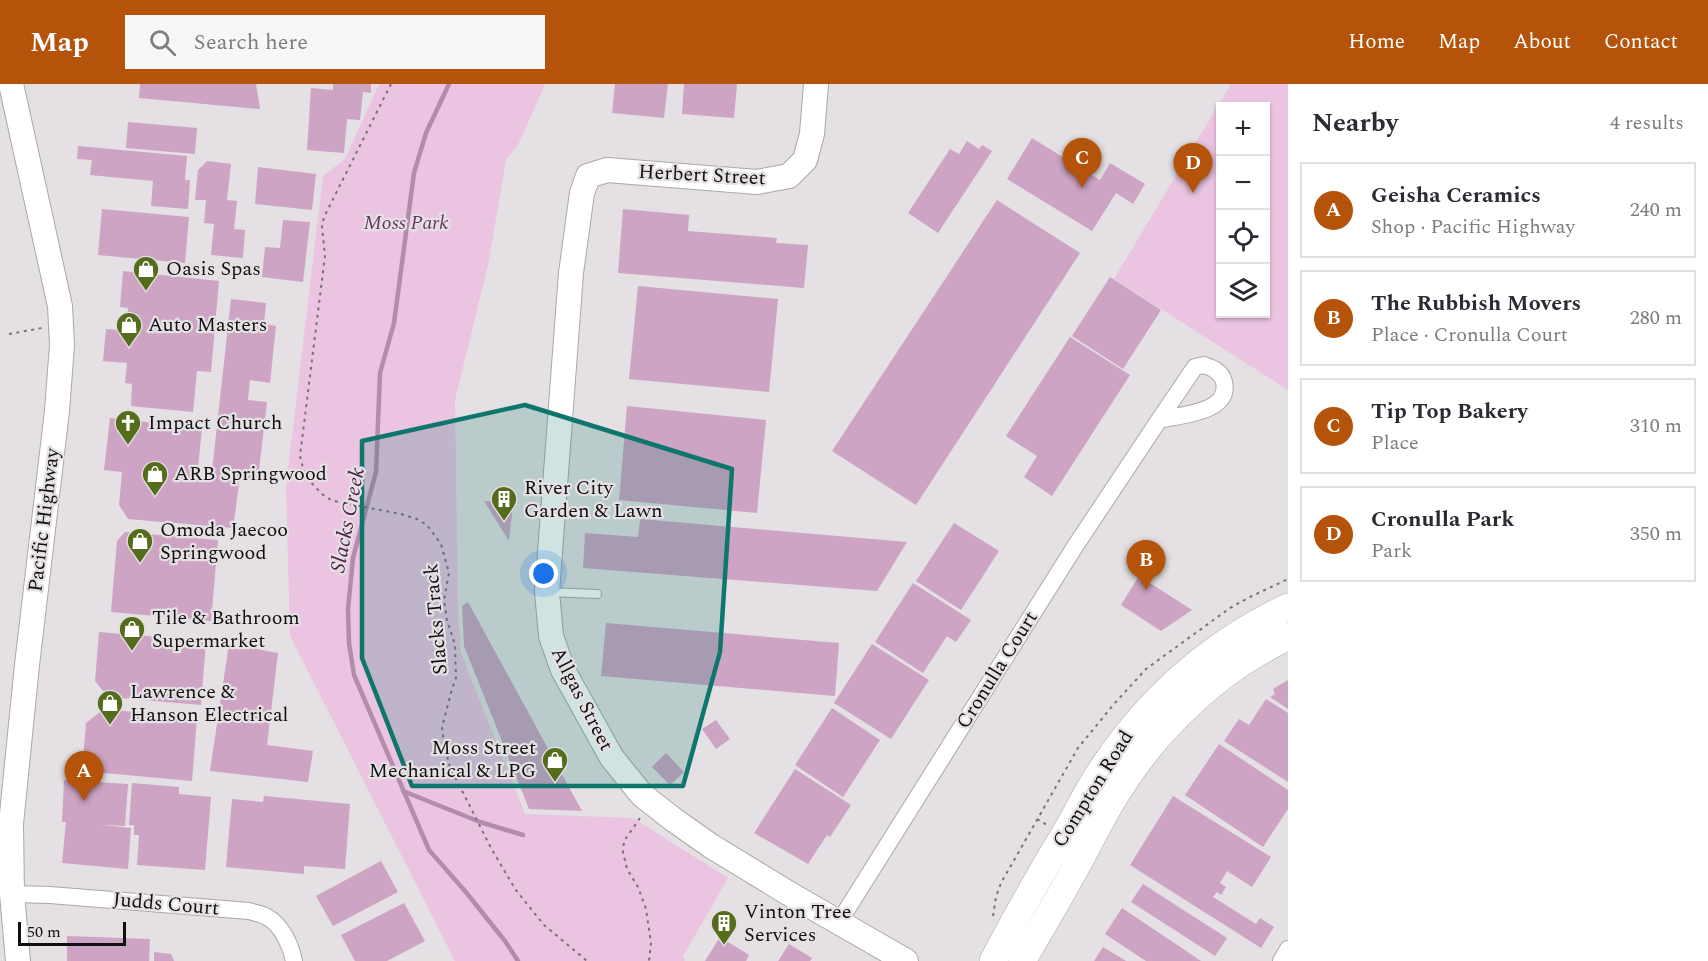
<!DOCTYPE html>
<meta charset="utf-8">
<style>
:root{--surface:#fff;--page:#f7f7f7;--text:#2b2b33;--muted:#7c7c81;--line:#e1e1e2;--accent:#b45309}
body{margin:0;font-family:Spectral,serif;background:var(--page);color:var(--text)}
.controls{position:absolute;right:18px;top:18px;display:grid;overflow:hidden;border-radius:0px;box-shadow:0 2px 4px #0004}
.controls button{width:54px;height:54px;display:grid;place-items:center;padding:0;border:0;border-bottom:2px solid var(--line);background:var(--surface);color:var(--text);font:30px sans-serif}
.scale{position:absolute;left:18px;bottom:15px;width:108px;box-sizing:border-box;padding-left:6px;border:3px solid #111011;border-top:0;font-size:16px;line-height:21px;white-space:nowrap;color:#111011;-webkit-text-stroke:4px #e4e0e3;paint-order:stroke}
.you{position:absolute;left:544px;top:490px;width:21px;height:21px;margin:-15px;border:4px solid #fff;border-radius:50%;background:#1a73e8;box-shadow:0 0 0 9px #1a73e833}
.badge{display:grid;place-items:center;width:39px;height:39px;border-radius:50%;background:var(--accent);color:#fff;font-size:20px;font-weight:700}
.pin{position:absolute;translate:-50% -50px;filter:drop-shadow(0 2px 3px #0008)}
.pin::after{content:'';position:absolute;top:32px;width:21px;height:18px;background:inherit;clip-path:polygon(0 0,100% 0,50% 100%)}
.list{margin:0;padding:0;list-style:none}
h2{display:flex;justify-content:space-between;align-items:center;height:78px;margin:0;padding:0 24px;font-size:26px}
h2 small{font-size:20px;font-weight:400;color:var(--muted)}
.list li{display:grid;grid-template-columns:39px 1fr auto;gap:18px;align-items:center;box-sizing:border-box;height:96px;margin:0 12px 12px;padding:0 12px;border:2px solid var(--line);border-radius:0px}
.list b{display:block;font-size:22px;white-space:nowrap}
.list p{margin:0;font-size:20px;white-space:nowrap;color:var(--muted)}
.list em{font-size:20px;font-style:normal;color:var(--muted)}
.icon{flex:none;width:33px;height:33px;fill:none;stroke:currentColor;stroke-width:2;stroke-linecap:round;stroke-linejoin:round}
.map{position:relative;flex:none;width:1288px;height:877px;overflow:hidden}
header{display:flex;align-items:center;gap:36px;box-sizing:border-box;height:84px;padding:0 30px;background:var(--accent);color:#fff}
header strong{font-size:28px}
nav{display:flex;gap:33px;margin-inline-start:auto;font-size:21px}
.search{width:420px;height:54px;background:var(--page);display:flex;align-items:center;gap:15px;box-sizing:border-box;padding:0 21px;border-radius:0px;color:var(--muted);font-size:22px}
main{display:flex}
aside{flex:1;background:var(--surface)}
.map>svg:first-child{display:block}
.green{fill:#ebc4e2;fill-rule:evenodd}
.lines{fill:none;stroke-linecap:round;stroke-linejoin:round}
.stream{stroke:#b48cab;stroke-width:4.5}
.building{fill:#cda4c3}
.lane-casing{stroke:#aba7aa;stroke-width:10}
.street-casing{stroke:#aba7aa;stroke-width:18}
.secondary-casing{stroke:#aba7aa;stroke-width:26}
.primary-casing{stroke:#aba7aa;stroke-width:28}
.path{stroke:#767476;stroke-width:2;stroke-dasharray:3 4.5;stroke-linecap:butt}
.lane{stroke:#fff;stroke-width:8}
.street{stroke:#fff;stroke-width:16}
.secondary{stroke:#fff;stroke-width:24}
.primary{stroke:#fff;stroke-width:27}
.marked{fill:#0f766e;fill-opacity:0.2;stroke:#0f766e;stroke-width:4.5;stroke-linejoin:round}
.labels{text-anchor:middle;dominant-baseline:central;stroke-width:4.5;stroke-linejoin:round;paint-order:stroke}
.street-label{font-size:20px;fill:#111011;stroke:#e4e0e3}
.park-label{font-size:20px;font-style:italic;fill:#6a3660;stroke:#e4e0e3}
.poi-label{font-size:20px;fill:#111011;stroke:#e4e0e3;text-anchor:start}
.water-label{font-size:21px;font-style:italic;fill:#512049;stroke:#e4e0e3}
</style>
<header>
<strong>Map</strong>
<div class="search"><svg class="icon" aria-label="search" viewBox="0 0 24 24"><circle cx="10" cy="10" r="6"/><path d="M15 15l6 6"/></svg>Search here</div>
<nav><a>Home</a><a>Map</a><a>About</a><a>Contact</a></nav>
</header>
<main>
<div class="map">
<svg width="1288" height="877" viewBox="0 0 1288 877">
<rect width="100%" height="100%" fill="#e4e0e3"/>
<g class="green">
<polygon points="379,0 545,0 519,59 506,76 488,181 455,316 458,526 461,569 525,730 633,734 728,794 683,872 685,877 455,877 290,552 286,403 323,92 345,75"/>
<path d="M1231 0H1288V306L1114 195ZM1266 22V230H1220V22Z"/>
</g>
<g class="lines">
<g class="stream">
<polyline points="449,0 426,49 414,89 394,239 380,289 376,388 353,474 348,525 349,559 354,591 429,766 465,807 505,857 518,877"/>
<polyline points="403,707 480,738 523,751"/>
</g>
</g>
<g class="building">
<polygon points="140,0 256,0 260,25 139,14"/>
<polygon points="333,0 371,0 371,9 363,8 360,36 347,35 344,69 307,66 311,4 333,6"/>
<polygon points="615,0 668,0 664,34 612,29"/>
<polygon points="684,0 737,0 734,34 682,30"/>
<polygon points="128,38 197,44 195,70 126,64"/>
<polygon points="1032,54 1100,96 1110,79 1145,100 1133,120 1116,109 1092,147 1007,95"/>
<polygon points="967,57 979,65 982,61 992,67 938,149 908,129 950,65 959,70"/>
<polygon points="78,62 187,72 185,96 190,96 188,125 151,122 153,97 90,91 92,76 77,75"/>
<polygon points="207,77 231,80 227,116 237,117 234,145 245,146 243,174 211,171 214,140 204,139 206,116 195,116 198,86"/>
<polygon points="258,83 316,90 312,126 255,120"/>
<polygon points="997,116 1080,169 916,421 832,367"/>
<polygon points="102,125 189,133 185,179 98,171"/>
<polygon points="623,125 689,131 688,147 777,154 776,159 808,161 804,204 618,189"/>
<polygon points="283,136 310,138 303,198 262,193 265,163 280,164"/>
<polygon points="123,187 219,197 211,288 197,287 193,328 131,322 132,300 125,299 127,279 103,277 106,245 118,246 119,238 127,238 128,224 120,223"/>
<polygon points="1110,193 1161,226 1123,285 1072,252"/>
<polygon points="638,202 778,215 769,308 629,295"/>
<polygon points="231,215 266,219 264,240 276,242 270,299 250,296 248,316 267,318 258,395 240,393 233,444 128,435 119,421 122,388 104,386 110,334 202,344 197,394 211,396"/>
<polygon points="1070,253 1130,291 1052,412 1024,393 1037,372 1006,352"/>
<polygon points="627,322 766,336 757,429 619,416"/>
<polygon points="484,417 513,420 509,457"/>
<polygon points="640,435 907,458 877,507 583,484 585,449 638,453"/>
<polygon points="954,439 999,467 961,526 916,497"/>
<polygon points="125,448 218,456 211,537 111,528 117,457"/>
<polygon points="1139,492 1192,526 1161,547 1121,521"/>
<polygon points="913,499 971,536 956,558 947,552 923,589 875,558"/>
<polygon points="468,518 582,727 529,725 464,562 462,522"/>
<polygon points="606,539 839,559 835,612 601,592"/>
<polygon points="99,548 206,557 201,621 108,613 95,597"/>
<polygon points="229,560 278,569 267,661 313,667 308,698 210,687"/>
<polygon points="872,560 929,596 891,655 834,619"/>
<polygon points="1288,596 1288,625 1270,613 1275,610 1273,605"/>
<polygon points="1266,615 1288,629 1288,698 1224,657 1239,635 1249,641"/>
<polygon points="832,624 880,656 843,713 795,681"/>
<polygon points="104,625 197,634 192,697 82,687 86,639"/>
<polygon points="716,636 730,655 716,665 702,645"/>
<polygon points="1219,660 1288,706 1288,725 1263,763 1185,711"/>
<polygon points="666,669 684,688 670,701 652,683"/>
<polygon points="795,685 851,721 830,753 827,751 808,780 754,749"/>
<polygon points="64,696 128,700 125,742 101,741 131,744 128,785 62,779 66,738 62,738"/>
<polygon points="132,699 179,703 179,710 211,713 205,786 137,781 139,751 134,751 134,741 129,741"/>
<polygon points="264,712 350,720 345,785 304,782 304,790 226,783 232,715 263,718"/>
<polygon points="1173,712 1271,773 1252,803 1227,787 1220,799 1226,803 1221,811 1217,808 1213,813 1256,840 1260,834 1274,843 1261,864 1130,781"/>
<polygon points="381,777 398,808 333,842 316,812"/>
<polygon points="1143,800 1227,854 1215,872 1131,818"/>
<polygon points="404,819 425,857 387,877 355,877 341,851"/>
<polygon points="1122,824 1201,877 1146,877 1105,850"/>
<polygon points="67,852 150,855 149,877 67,877"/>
<polygon points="720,853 749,871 746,877 705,877"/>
<polygon points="789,860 812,874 810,877 778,877"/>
<polygon points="1103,863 1126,877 1094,877"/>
<polygon points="154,868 171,870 174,877 154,877"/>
</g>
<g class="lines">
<g class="lane-casing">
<polyline id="lane" points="548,508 597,510"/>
</g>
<g class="street-casing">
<g id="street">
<path d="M12 810 50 811 249 827C255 829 262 830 267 833 282 841 291 862 294 877"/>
<path d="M839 838 1074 464 1159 336C1179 331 1231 329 1224 298 1222 288 1213 284 1204 281L1195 283 1159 336"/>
<polyline points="1281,877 1288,865"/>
</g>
</g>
<g class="secondary-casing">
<g id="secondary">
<polyline points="11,0 60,222 62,261 57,327 27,581 11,740 12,810 18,877"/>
<polyline points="816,0 812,50 805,76 789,92 757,98 607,86 588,92 582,109 571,189 547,508 551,552 563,586 612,674 642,711 674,736 711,762 793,812 906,877"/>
</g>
</g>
<g class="primary-casing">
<g id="primary">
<path d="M993 877C1016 833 1041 789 1067 746 1080 723 1091 700 1106 679 1152 612 1214 558 1288 523"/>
<path d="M1022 877C1042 843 1062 809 1081 774 1095 748 1108 720 1126 695 1154 652 1198 608 1241 579 1256 569 1272 561 1288 552"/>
</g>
</g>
<g class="path">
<polyline points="391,0 324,133 322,143 325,172 300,372 305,392 322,410 331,416 343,419 401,430 417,435 427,441 441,460 449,489 444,516 447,536 455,561 456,594 452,605 442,643 444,660 450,683 491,764 515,805 544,841 587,877"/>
<polyline points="9,250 42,244"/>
<polyline points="640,734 624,757 623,768 627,785 638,803 646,825 651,859 649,877"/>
<polyline points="1037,735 1047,741"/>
<polyline points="993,832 996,813 1001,799 1078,664 1114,620 1146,585 1230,524 1250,513 1288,495"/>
</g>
<use href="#lane" class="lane"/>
<use href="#street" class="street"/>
<use href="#secondary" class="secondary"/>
<use href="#primary" class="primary"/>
</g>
<path class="marked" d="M525 321 732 385 720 568 683 702H412L362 574V357Z"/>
<defs>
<g id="shop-pin" transform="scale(1.35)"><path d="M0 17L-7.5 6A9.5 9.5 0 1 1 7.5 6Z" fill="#556c1c" stroke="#e4e0e3"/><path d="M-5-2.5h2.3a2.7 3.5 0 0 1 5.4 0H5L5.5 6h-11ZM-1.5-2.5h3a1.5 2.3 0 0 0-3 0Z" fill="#fff"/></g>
<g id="church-pin" transform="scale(1.35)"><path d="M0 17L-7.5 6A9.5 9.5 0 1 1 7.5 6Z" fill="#556c1c" stroke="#e4e0e3"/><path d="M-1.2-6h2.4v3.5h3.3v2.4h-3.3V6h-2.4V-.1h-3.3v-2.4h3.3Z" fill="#fff"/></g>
<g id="building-pin" transform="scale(1.35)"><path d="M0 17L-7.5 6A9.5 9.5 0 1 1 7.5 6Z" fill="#556c1c" stroke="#e4e0e3"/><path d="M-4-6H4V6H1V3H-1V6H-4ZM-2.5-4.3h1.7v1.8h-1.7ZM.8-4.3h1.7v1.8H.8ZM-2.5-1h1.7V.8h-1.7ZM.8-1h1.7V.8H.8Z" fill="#fff"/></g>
</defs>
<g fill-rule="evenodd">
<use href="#shop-pin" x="146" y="185"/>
<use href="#shop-pin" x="129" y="241"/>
<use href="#church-pin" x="128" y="339"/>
<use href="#shop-pin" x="155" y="390"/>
<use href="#building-pin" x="504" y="415"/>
<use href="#shop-pin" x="140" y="457"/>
<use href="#shop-pin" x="132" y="545"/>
<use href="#shop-pin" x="110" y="619"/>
<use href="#shop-pin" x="555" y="676"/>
<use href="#building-pin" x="724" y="839"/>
</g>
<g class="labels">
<g class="street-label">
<text transform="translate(702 91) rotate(3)">Herbert Street</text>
<text transform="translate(44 436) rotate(-83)">Pacific Highway</text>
<text transform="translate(436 535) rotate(-95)">Slacks Track</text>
<text transform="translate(997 586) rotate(-58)">Cronulla Court</text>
<text transform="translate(582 615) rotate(63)">Allgas Street</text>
<text transform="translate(1093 705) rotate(-58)">Compton Road</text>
<text transform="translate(166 820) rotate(5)">Judds Court</text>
</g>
<g class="park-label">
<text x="406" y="139">Moss Park</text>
</g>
<g class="poi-label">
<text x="166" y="185">Oasis Spas</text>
<text x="148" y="241">Auto Masters</text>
<text x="148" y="339">Impact Church</text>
<text x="174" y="390">ARB Springwood</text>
<text x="524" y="404">River City<tspan x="524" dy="23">Garden &amp; Lawn</tspan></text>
<text x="160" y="446">Omoda Jaecoo<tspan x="160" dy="23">Springwood</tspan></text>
<text x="152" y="534">Tile &amp; Bathroom<tspan x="152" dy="23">Supermarket</tspan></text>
<text x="130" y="608">Lawrence &amp;<tspan x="130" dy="23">Hanson Electrical</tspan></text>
<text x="536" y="664" text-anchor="end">Moss Street<tspan x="536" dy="23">Mechanical &amp; LPG</tspan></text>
<text x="744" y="828">Vinton Tree<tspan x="744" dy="23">Services</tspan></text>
</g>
<g class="water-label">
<text transform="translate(348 436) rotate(-79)">Slacks Creek</text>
</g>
</g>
</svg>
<div class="controls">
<button>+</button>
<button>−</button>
<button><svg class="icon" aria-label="locate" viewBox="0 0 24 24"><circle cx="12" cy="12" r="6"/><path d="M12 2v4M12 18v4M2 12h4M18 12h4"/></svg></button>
<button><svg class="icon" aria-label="layers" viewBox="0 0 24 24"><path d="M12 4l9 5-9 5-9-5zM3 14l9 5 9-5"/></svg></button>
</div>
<div class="scale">50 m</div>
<div class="you"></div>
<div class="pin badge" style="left:84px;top:717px">A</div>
<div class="pin badge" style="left:1146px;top:506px">B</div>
<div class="pin badge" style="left:1082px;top:104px">C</div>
<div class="pin badge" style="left:1193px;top:109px">D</div>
</div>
<aside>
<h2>Nearby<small>4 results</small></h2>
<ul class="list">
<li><span class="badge">A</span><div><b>Geisha Ceramics</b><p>Shop · Pacific Highway</p></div><em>240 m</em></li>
<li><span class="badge">B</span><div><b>The Rubbish Movers</b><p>Place · Cronulla Court</p></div><em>280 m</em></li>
<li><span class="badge">C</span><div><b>Tip Top Bakery</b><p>Place</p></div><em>310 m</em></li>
<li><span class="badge">D</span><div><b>Cronulla Park</b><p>Park</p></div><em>350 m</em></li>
</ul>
</aside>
</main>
